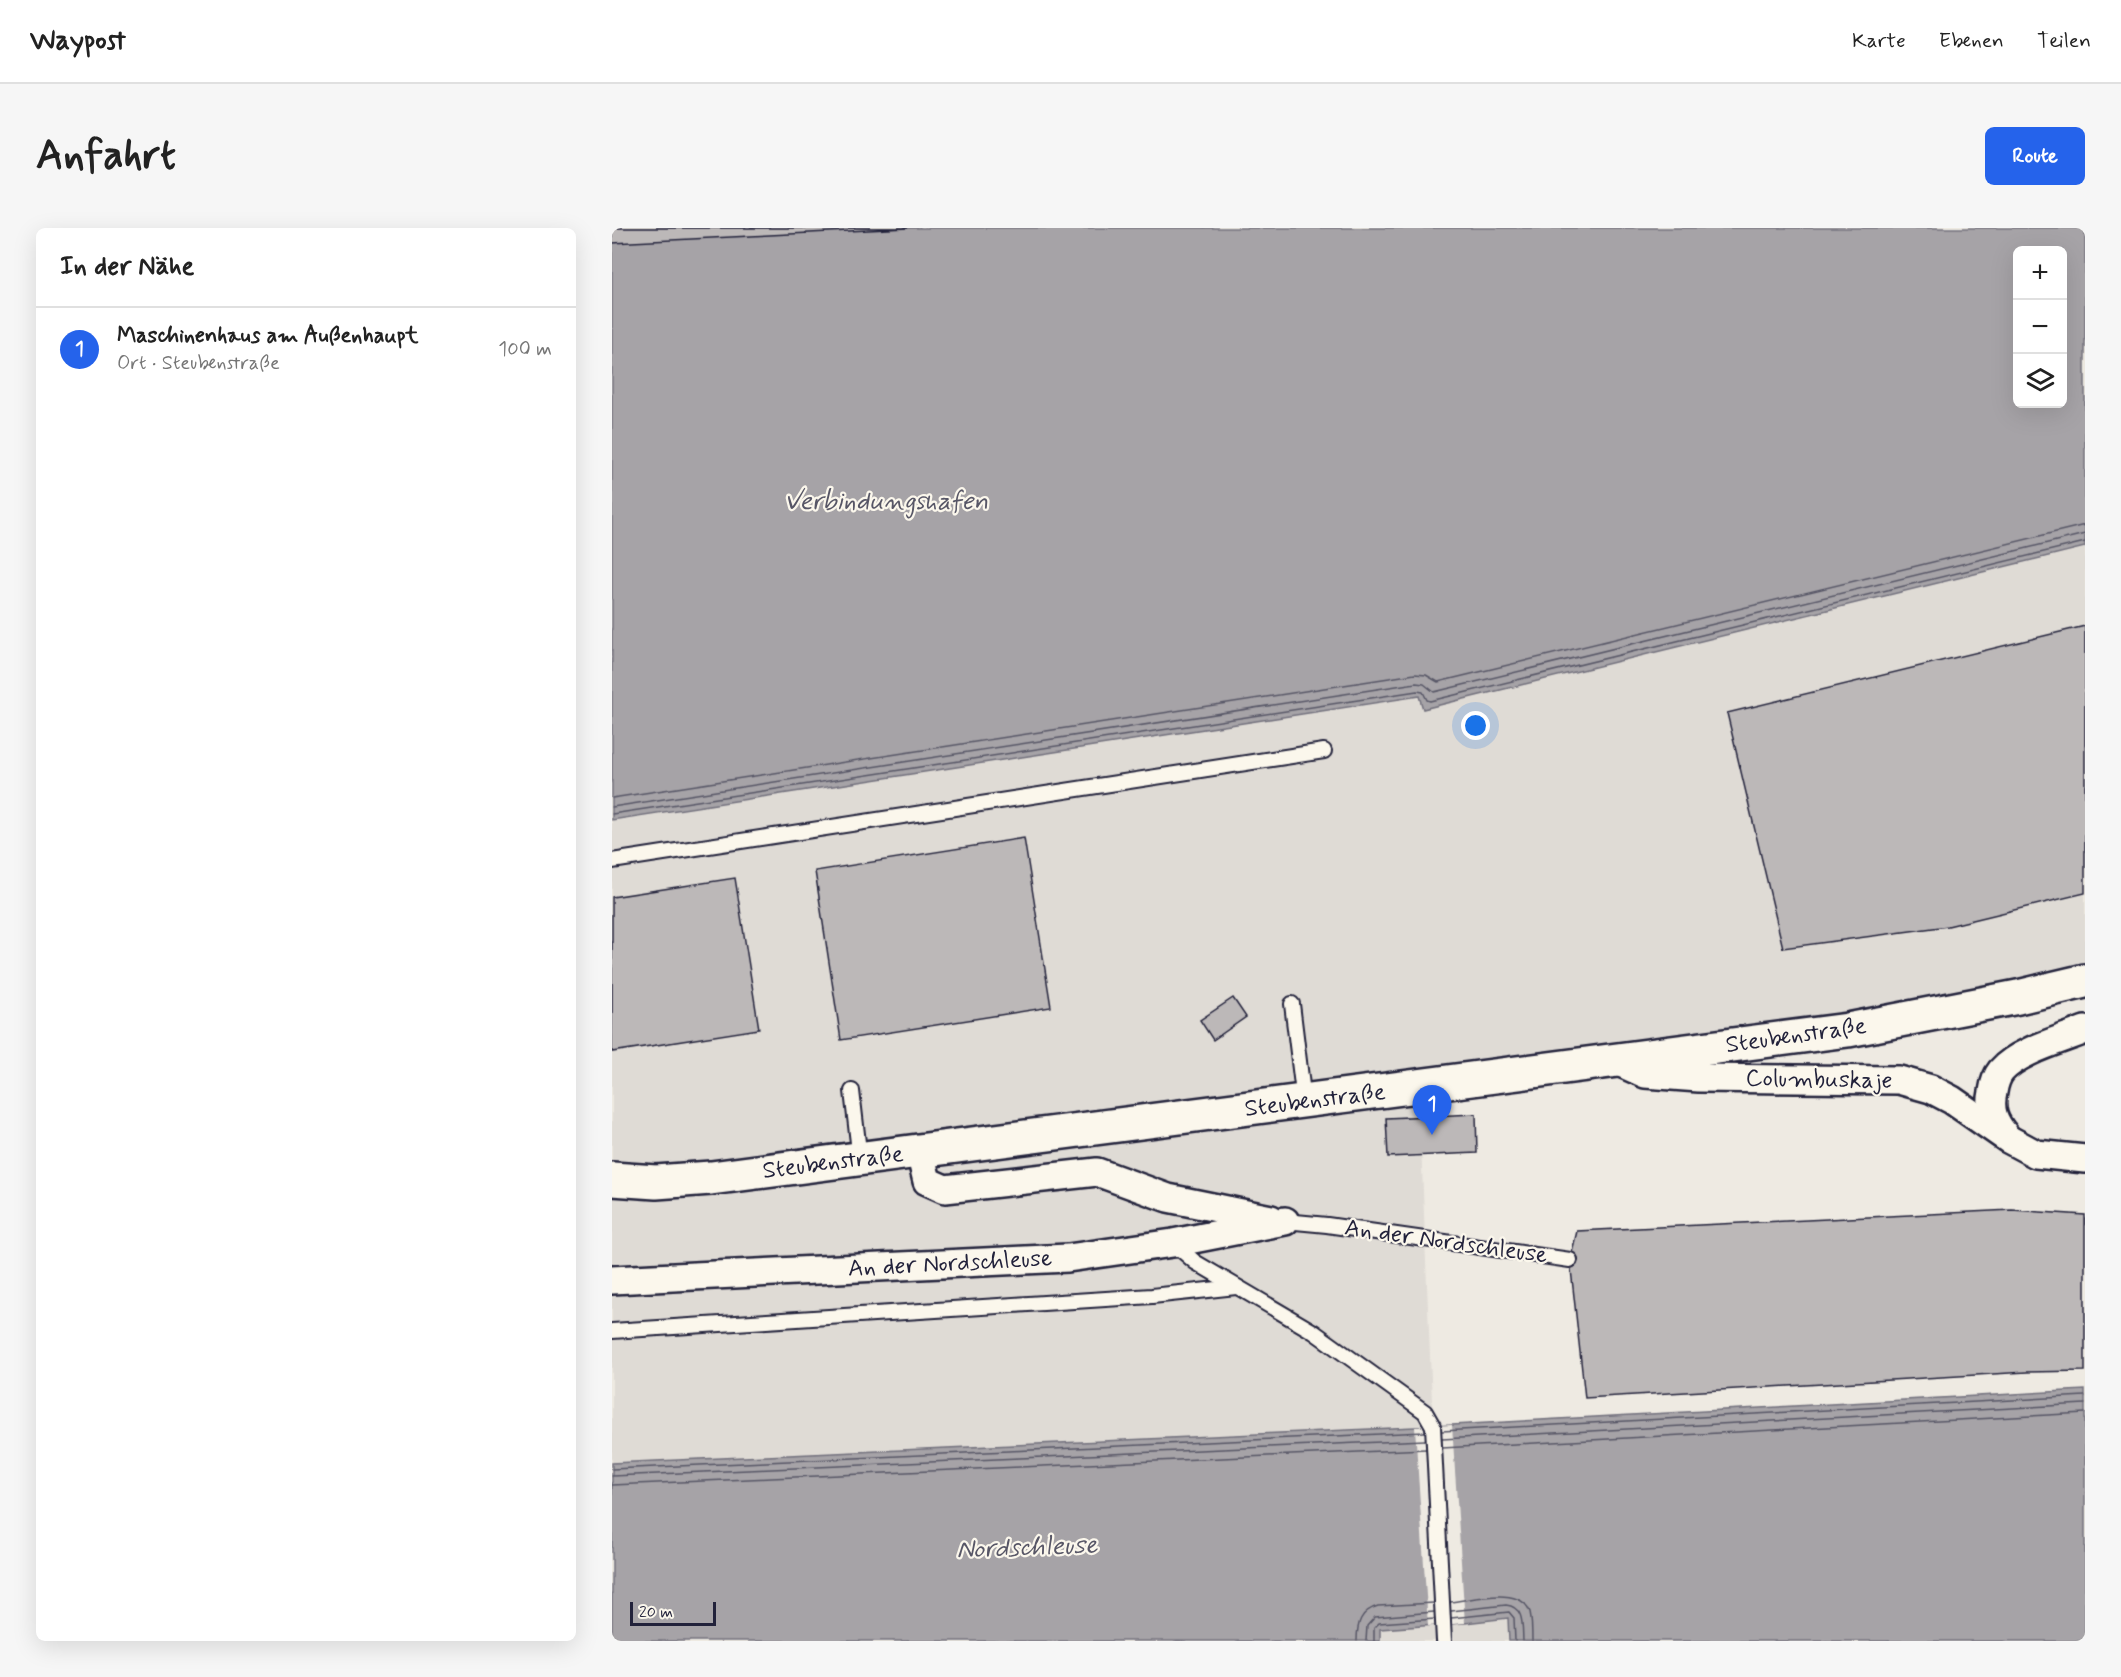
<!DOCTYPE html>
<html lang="de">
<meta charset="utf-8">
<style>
:root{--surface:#fff;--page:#f6f6f6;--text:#222;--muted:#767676;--line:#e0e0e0;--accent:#2563eb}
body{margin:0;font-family:Mynerve,sans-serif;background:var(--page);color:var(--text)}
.controls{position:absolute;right:18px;top:18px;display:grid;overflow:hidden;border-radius:9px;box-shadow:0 6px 24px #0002}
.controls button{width:54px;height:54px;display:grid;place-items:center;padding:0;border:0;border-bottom:2px solid var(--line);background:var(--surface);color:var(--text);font:30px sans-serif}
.scale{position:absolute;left:18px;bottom:15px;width:86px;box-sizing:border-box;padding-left:6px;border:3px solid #22223b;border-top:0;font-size:16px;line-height:21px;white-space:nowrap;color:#22223b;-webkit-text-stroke:4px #fbf7ec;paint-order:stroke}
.you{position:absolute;left:864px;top:498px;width:21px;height:21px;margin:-15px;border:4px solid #fff;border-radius:50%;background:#1a73e8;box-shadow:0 0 0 9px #1a73e833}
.badge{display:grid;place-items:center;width:39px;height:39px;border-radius:50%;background:var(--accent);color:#fff;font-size:20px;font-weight:700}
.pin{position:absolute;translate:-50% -50px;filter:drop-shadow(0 2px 3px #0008)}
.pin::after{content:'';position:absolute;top:32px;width:21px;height:18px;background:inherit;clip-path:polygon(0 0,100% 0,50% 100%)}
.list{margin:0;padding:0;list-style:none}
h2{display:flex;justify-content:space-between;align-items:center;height:78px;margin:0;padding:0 24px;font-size:26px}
h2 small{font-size:20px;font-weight:400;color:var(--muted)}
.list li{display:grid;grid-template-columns:39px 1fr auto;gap:18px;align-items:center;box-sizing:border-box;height:84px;padding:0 24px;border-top:2px solid var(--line)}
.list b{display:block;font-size:22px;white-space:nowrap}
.list p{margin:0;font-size:20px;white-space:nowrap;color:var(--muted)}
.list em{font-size:20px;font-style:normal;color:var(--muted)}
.icon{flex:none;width:33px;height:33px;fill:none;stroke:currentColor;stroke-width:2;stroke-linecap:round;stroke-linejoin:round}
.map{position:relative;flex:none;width:1473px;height:1413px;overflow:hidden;border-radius:9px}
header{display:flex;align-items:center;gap:36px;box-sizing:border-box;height:84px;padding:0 30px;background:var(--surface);border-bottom:2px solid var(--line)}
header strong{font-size:28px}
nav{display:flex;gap:33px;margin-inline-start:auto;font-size:21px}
.intro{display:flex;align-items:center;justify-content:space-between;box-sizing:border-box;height:144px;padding:0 36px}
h1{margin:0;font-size:42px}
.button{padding:15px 27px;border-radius:9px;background:var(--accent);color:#fff;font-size:21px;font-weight:700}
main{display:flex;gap:36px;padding:0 36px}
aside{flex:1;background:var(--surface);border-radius:9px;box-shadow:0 6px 24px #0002}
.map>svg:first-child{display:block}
.built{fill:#dfdbd5}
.water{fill:#a6a3a7;stroke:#716f7c;stroke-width:1.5;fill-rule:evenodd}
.pier{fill:#eeeae2}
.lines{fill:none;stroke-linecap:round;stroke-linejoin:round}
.shore{stroke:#575666;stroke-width:1.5}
.building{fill:#bcb8b8;stroke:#22223b;stroke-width:1.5}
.service-casing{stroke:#22223b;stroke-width:18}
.minor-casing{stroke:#22223b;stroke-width:32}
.tertiary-casing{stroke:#22223b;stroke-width:38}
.service{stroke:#fbf7ec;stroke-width:14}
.minor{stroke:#fbf7ec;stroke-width:27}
.tertiary{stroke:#fbf7ec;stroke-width:33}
.labels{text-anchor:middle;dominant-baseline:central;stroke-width:4.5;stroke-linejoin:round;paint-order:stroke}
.street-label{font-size:24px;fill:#22223b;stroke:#fbf7ec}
.water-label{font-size:26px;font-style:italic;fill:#575666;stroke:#fbf7ec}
</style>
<header>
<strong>Waypost</strong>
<nav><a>Karte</a><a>Ebenen</a><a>Teilen</a></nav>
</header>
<div class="intro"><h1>Anfahrt</h1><a class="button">Route</a></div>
<main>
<aside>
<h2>In der Nähe<small></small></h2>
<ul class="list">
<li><span class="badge">1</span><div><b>Maschinenhaus am Außenhaupt</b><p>Ort · Steubenstraße</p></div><em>100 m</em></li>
</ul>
</aside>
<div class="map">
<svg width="1473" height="1413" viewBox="0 0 1473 1413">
<rect width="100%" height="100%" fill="#eeeae2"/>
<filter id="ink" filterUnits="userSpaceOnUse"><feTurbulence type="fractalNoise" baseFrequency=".0167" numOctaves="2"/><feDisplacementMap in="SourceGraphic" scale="12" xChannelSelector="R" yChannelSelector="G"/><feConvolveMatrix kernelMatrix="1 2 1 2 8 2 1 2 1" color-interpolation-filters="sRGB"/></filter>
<g filter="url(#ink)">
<g class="built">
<polygon points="1473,319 1473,762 807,869 821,1198 0,1235 0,592 807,468 812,480"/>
<polygon points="896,1390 897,1413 768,1413 767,1401 853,1395"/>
</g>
<g class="water">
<path d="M0 0H1473V319L811 481 807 468 0 592ZM1406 22H1450V176H1406Z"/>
<polygon points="1473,1162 1473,1413 897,1413 896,1390 853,1395 768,1401 768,1413 0,1413 0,1235 803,1199"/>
</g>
<polygon class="pier" points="840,1197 853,1395 816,1398 803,1199"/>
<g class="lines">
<g class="shore">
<polyline points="0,570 803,446 814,447 826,454 1473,297"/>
<polyline points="0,579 804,455 812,456 822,464 1473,306"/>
<polyline points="0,586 805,463 811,464 815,472 818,473 1473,314"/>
<polyline points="830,1203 1473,1168"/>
<polyline points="830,1211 1473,1176"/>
<polyline points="830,1220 1473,1185"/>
<polyline points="0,1241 813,1204"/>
<polyline points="0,1248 813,1212"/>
<polyline points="0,1257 814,1221"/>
<path d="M838 1374C860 1372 909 1357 918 1384 920 1393 920 1404 920 1413"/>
<path d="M839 1383 894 1377C913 1379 910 1398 911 1413"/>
<polyline points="839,1390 897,1384 902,1390 903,1413"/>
<path d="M745 1413C745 1396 748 1383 766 1378L822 1375"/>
<polyline points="754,1413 755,1398 763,1389 822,1384"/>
<polyline points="762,1413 762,1400 767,1395 823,1391"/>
</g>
</g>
<g class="building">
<polygon points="0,0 296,0 0,15"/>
<polygon points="1473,398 1473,665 1336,698 1171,720 1115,485"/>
<polygon points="412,610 439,779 229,812 203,643"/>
<polygon points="123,650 147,801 0,824 0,669"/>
<polygon points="621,770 634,789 601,812 588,792"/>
<polygon points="864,886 865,925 776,929 774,890"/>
<polygon points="1400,982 1473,987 1473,1143 1415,1144 973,1170 958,1032 965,1003"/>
</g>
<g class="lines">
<g class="service-casing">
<g id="service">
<polyline points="0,633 712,523"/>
<polyline points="680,776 692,874"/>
<polyline points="240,863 248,932"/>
<polyline points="673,993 715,997 958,1032"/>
<polyline points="561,1015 583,1034 702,1104 813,1184 821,1198 832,1413"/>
<polyline points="0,1103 540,1068 624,1059"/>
</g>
</g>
<g class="minor-casing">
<g id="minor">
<polyline points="1004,833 1033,846 1087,850 1287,852 1319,861 1340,872 1396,911 1424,926 1473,931"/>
<path d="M1393 907C1382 894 1377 882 1381 864 1382 857 1385 848 1389 843 1406 823 1449 812 1473 802"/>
<polyline points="308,924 315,953 333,961 485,944 556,970 659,991"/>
<polyline points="0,1052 456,1030 561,1015 673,993"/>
</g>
</g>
<g class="tertiary-casing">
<polyline id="tertiary" points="0,951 44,954 99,950 1236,802 1406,769 1473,753"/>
</g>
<use href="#service" class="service"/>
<use href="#minor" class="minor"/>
<use href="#tertiary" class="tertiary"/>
</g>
</g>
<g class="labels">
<g class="street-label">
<text transform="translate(1184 808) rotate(-8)">Steubenstraße</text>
<text transform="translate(1207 852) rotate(1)">Columbuskaje</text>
<text transform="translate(703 873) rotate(-7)">Steubenstraße</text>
<text transform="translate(221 935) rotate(-7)">Steubenstraße</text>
<text transform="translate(834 1014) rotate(8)">An der Nordschleuse</text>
<text transform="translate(338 1036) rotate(-3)">An der Nordschleuse</text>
</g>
<g class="water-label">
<text x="274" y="274">Verbindungshafen</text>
<text transform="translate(415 1320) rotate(-2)">Nordschleuse</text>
</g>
</g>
</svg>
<div class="controls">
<button>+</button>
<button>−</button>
<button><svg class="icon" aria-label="layers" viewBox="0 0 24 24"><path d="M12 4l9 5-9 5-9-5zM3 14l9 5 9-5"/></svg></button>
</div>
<div class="scale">20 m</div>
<div class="you"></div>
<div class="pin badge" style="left:820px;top:907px">1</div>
</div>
</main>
